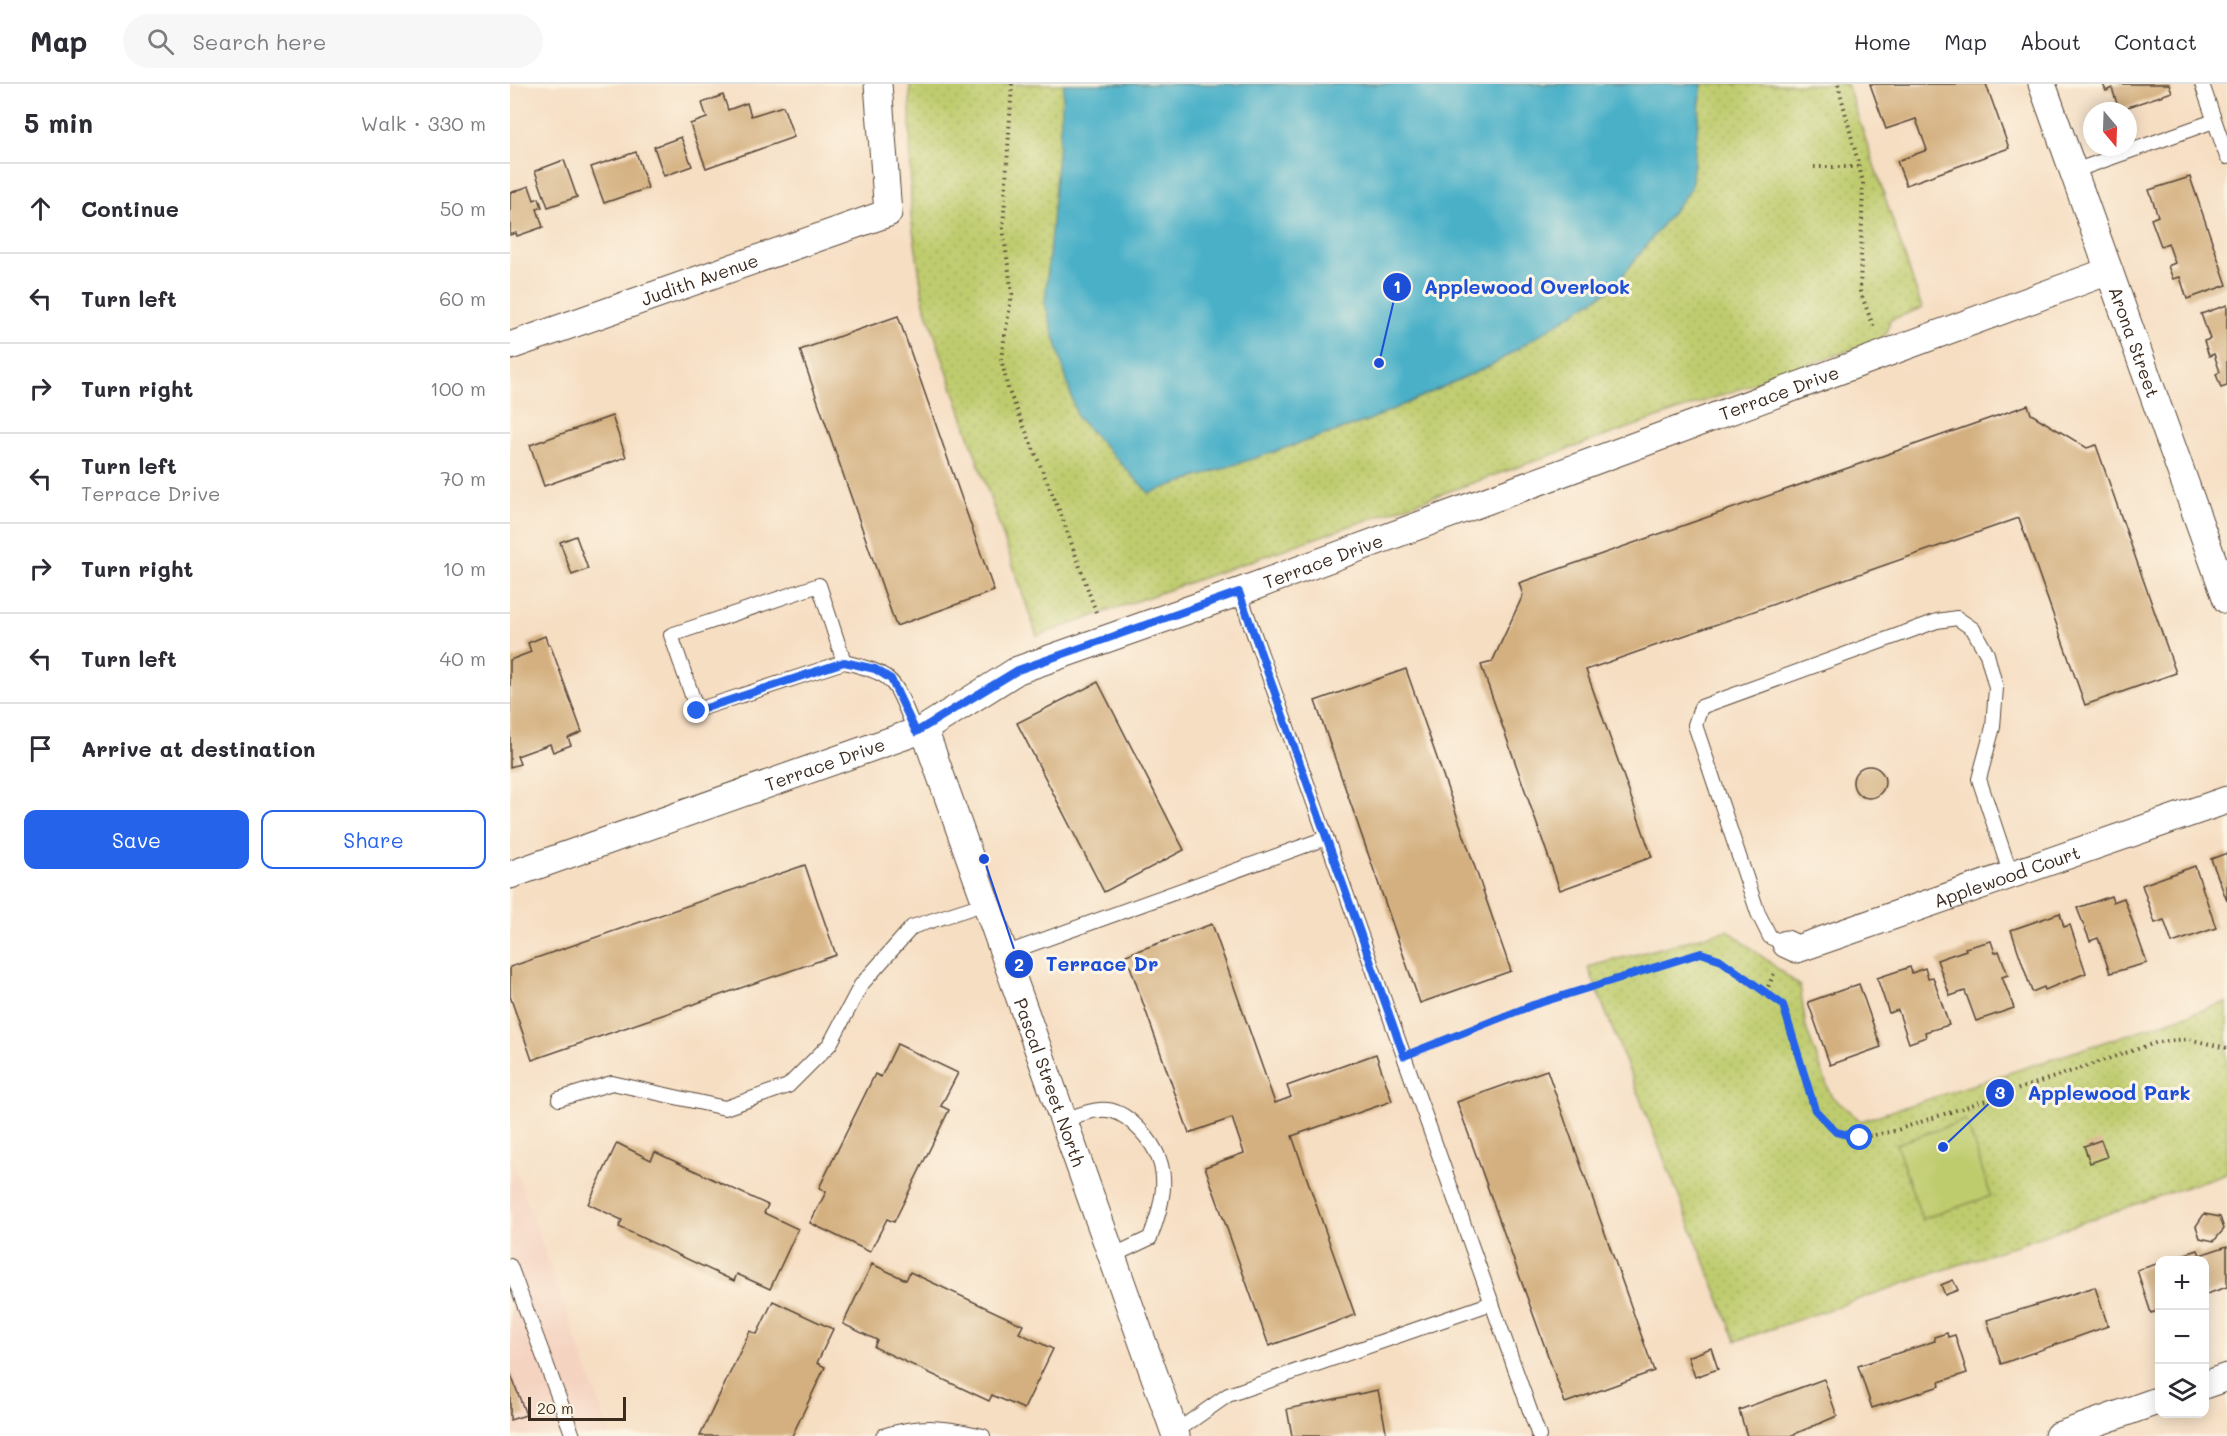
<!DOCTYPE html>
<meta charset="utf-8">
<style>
:root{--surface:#fff;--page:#f7f7f7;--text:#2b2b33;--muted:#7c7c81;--line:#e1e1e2;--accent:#2563eb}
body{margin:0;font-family:Mali,sans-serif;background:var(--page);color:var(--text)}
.controls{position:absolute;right:18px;bottom:18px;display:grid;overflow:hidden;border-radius:12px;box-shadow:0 3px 15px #0003}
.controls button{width:54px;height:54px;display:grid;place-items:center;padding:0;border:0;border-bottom:2px solid var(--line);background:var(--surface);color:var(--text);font:30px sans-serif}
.compass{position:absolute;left:1573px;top:18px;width:54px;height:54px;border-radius:50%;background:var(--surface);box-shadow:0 3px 15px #0003;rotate:161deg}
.scale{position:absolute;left:18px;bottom:15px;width:98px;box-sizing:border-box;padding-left:6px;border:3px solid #3b2a1e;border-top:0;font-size:16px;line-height:21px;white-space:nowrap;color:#3b2a1e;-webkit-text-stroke:4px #fcf5e5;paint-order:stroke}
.stop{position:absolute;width:18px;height:18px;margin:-14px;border:4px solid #2563eb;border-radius:50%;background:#fff}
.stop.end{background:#2563eb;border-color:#fff;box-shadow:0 2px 6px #0008}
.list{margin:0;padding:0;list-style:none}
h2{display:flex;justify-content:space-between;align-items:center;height:78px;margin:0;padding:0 24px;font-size:26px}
h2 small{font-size:20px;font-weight:400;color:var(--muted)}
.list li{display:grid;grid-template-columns:39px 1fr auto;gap:18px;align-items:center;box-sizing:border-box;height:90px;padding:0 24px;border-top:2px solid var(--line)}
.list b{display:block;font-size:22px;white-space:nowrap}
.list p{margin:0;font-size:20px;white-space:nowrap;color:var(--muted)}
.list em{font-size:20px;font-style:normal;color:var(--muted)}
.actions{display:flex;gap:12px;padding:18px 24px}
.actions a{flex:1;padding:14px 0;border:2px solid var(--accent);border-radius:12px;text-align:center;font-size:21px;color:var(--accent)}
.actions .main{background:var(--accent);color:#fff}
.icon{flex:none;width:33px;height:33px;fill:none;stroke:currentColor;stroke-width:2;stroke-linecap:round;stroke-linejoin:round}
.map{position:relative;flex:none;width:1717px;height:1352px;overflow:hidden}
header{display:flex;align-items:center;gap:36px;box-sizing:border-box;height:84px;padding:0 30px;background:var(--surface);border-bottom:2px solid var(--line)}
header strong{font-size:28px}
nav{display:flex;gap:33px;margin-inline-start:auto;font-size:21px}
.search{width:420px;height:54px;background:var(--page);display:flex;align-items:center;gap:15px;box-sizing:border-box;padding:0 21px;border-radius:33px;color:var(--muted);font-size:22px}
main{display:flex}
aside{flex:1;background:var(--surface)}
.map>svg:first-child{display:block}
.built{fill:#f5d3c1}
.grass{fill:url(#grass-dots);stroke:#7d7b46;stroke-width:1.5}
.pitch{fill:#bfcc6e;stroke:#7d7b46;stroke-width:1.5}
.water{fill:#49b0c8;stroke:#426d73;stroke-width:1.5}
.building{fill:#d4b080}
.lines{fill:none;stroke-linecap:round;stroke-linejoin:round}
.lane-casing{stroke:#574537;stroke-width:16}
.street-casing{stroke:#574537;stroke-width:29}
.path{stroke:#574537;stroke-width:4;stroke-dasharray:1.5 4.5;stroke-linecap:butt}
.lane{stroke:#fff;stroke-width:14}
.street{stroke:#fff;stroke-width:27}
.route{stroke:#2563eb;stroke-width:8}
.labels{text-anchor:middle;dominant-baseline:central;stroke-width:6;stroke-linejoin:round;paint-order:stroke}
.street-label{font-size:18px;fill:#3b2a1e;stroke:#fcf5e5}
.leader{fill:none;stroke:#1d4ed8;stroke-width:2}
.callout-dot{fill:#1d4ed8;stroke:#fcf5e5;stroke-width:2}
.mark-label{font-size:18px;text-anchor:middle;font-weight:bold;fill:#fff}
.callout-label{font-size:20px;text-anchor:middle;font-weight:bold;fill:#1d4ed8;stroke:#fcf5e5;stroke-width:6;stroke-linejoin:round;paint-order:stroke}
</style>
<header>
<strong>Map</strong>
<div class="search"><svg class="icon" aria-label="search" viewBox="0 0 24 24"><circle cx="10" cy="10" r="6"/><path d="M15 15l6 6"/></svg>Search here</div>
<nav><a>Home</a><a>Map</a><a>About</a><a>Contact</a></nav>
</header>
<main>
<aside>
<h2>5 min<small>Walk · 330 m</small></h2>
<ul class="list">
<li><svg class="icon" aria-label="ahead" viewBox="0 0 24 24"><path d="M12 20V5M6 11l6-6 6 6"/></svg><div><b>Continue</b></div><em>50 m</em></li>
<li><svg class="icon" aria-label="left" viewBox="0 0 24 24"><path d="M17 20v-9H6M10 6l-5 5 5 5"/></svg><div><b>Turn left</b></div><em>60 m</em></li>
<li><svg class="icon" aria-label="right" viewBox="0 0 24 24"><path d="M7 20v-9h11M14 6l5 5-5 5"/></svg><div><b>Turn right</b></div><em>100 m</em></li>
<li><svg class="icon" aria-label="left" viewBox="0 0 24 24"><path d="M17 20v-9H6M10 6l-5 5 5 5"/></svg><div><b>Turn left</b><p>Terrace Drive</p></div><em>70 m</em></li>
<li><svg class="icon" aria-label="right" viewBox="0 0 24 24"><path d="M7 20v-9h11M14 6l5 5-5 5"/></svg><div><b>Turn right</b></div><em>10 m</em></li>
<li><svg class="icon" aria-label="left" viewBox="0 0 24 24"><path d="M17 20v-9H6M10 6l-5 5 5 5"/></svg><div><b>Turn left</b></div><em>40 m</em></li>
<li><svg class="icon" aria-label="arrive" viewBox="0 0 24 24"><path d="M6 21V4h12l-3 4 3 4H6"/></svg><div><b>Arrive at destination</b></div></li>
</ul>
<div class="actions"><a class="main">Save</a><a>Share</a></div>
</aside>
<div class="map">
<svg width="1717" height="1352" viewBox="0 0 1717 1352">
<defs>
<pattern id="grass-dots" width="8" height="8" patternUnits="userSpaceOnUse" patternTransform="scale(1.5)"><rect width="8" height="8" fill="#bfcc6e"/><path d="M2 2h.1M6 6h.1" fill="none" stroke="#a5af5f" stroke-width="1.8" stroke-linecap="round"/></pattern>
</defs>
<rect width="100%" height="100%" fill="#fcf5e5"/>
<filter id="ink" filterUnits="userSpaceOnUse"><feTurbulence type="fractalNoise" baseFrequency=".0167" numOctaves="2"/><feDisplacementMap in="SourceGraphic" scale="12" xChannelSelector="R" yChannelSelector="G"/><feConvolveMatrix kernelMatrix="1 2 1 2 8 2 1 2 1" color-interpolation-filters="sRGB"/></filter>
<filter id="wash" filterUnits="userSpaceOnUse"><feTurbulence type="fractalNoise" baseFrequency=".008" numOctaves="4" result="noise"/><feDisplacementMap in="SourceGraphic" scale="24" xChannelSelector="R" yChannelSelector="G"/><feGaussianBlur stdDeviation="1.35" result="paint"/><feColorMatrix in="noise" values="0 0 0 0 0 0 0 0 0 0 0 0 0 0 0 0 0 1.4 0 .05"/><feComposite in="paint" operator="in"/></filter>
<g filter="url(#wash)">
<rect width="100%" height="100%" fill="#f6dec3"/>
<polygon class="built" points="0,1071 101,1352 0,1352"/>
<g class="grass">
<polygon points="400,0 1337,0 1412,224 1380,236 1377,249 1369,256 527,552 414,219 401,133"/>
<polygon points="1218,846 1290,902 1296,944 1321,1012 1351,1037 1717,918 1717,1089 1226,1257 1078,883"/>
</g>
<polygon class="pitch" points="1456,1036 1481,1112 1412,1135 1386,1060"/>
<polygon class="water" points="554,0 1192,0 1181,104 1104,203 984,280 857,337 639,409 567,333 535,219"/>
<g id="blocks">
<g class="building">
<polygon points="1360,0 1476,0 1499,64 1396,101 1387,77 1417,66 1406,35 1376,45"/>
<polygon points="1593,0 1659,0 1662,8 1609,26 1602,4 1596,7"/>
<polygon points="213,11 218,26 237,19 241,32 273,22 284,53 196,84 180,40 197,34 192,19"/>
<polygon points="171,53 182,82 154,92 144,63"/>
<polygon points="126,68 138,104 94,119 81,83"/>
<polygon points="54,76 67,113 38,123 25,87"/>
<polygon points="1680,93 1717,201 1677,215 1670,193 1663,195 1658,182 1665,179 1658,159 1651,162 1641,135 1648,132 1639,106"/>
<polygon points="19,102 24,116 29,114 32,123 27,125 33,143 7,152 6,149 0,151 0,109"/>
<polygon points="1717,221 1717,302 1711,304 1706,290 1710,288 1704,270 1699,272 1694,257 1700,255 1691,230"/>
<polygon points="388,232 484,507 386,542 290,266"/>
<polygon points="1518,321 1521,330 1577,364 1586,361 1666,589 1575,621 1509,434 1076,586 1142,773 1050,806 971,581 982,578 1013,511 1009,499"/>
<polygon points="102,332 116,373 34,402 20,361"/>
<polygon points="66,452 78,485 62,491 50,458"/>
<polygon points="35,552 38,561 40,560 72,648 58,654 61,661 43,668 40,660 7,672 10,680 0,683 0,576 21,568 18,559"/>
<polygon points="896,585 1001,887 910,919 805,617"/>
<polygon points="588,598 674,766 594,808 507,639"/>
<circle cx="1359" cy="698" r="16"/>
<polygon points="1717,769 1717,817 1701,775"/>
<polygon points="295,781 326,871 22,976 0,912 0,883"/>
<polygon points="1685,782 1706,844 1662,859 1654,836 1645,839 1632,801"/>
<polygon points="1601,812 1603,818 1614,814 1637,879 1600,889 1588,854 1580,857 1567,824"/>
<polygon points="1550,829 1554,843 1560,841 1576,889 1535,906 1534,903 1522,908 1501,846"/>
<polygon points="702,840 765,1019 781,1013 777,1002 866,970 882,1017 782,1052 845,1231 759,1262 695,1083 734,1069 722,1034 679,1049 616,871"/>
<polygon points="1481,857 1485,869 1489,867 1498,891 1492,893 1504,924 1466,937 1455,907 1440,912 1427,876 1456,866 1455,864"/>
<polygon points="1400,883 1402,889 1415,884 1418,894 1423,893 1439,941 1415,948 1416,953 1399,959 1388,926 1379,929 1367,894"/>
<polygon points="1349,900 1371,963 1320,981 1298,918"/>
<polygon points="387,960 448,989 431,1022 439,1026 384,1138 377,1135 360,1168 300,1139 316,1108 309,1104 365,990 371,993"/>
<polygon points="1037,986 1144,1287 1055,1319 947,1018"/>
<polygon points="1591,1056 1597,1073 1580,1079 1574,1062"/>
<polygon points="107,1059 141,1076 145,1068 258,1121 254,1129 288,1145 260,1205 227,1190 224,1197 109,1143 112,1136 78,1120"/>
<polygon points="1694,1130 1710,1133 1714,1145 1704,1157 1690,1154 1686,1142"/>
<polygon points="1717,1162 1717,1203 1694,1211 1694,1176 1657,1176 1688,1166 1690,1171"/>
<polygon points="1650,1179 1650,1226 1641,1229 1627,1186"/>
<polygon points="362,1180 396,1196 400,1188 513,1241 509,1249 543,1265 514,1325 482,1311 479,1317 364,1263 367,1256 333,1240"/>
<polygon points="1443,1196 1448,1206 1435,1211 1431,1201"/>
<polygon points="1585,1203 1598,1242 1491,1280 1477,1236"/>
<polygon points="263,1217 323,1245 307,1279 315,1283 282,1352 190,1352 240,1247 247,1250"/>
<polygon points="1437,1249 1438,1253 1445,1251 1457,1289 1429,1298 1430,1302 1362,1324 1348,1282 1425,1257 1424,1253"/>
<polygon points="1201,1264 1208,1285 1185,1293 1178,1273"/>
<polygon points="0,1288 16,1331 0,1336"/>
<polygon points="1314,1295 1327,1332 1280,1352 1237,1352 1229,1326"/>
<polygon points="868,1306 877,1352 782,1352 777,1325"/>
</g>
</g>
</g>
<g filter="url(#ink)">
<use href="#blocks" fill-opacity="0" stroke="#574537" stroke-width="1.5"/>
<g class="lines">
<g class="lane-casing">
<g id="lane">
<polyline points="1692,0 1717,73"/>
<polyline points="1564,87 1704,37"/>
<polyline points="729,508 1029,1352"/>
<path d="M334 578 187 626 161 551 309 501 334 578C390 591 383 598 406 648"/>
<polyline points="1276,860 1260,853 1248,829 1185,641 1191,623 1427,537 1447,534 1463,545 1477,570 1486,604 1483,643 1469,695 1501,791"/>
<polyline points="494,870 816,754"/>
<polyline points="49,1015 102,999 215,1024 278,1002 320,960 351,901 402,843 476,819"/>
<path d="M553 1036C564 1033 577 1027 589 1026 604 1024 615 1031 625 1041 663 1076 657 1110 640 1154L602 1172"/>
<polyline points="0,1182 63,1352"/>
<polyline points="661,1351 718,1311 982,1219"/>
<path d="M373 1352C411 1340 435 1343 473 1352"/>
</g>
</g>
<g class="street-casing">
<g id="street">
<path id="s1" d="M1532 0 1717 516"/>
<path id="s2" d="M0 262 378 129 368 0"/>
<path id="s3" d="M414 645 666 1352"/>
<path id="s4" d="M0 791 414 645 508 586 729 508 1599 187"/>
<path id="s5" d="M1276 860 1287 865 1717 716"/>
<polyline points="1694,1301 1717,1293"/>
<polyline points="1548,1352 1650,1316"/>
</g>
</g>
<g class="path">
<polyline points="502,0 493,145 502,210 491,274 498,305 552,433 586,528"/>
<polyline points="1328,0 1353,98 1350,207 1364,244"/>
<polyline points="1304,83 1349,83"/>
<polyline points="1256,908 1265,887"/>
<polyline points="915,964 1023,921 1191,869 1208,875 1273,921 1305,1026 1326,1048 1350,1054 1384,1047 1648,958 1678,955 1717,964"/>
</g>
<use href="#lane" class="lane"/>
<use href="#street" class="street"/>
</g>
</g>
<g class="lines" filter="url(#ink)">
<polyline class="route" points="187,627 334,578 365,585 381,595 406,648 508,586 729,508 894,972 1023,921 1191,869 1209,875 1273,921 1305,1026 1326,1048 1350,1054"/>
</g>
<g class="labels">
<g class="street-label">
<text stroke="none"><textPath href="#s2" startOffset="201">Judith Avenue</textPath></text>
<text stroke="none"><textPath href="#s1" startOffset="274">Arona Street</textPath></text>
<text stroke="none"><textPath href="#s4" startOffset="1360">Terrace Drive</textPath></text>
<text stroke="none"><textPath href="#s4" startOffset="874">Terrace Drive</textPath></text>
<text stroke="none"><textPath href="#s4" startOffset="334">Terrace Drive</textPath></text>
<text stroke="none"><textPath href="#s5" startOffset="234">Applewood Court</textPath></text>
<text stroke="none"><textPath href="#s3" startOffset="375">Pascal Street North</textPath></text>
</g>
</g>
<path class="leader" d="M869 279L887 203M474 775L509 880M1433 1063L1490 1009"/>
<g class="callout-dot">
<circle cx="869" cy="279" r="6"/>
<circle cx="474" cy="775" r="6"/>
<circle cx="1433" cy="1063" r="6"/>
<circle cx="887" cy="203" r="15"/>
<circle cx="509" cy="880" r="15"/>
<circle cx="1490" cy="1009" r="15"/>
</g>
<g class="mark-label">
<text x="887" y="209">1</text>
<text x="509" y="887">2</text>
<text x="1490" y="1015">3</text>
</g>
<g class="callout-label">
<text x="1017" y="210">Applewood Overlook</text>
<text x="592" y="887">Terrace Dr</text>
<text x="1599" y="1016">Applewood Park</text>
</g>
</svg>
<div class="controls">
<button>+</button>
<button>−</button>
<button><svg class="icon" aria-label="layers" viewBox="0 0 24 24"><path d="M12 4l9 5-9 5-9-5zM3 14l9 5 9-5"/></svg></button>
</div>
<svg class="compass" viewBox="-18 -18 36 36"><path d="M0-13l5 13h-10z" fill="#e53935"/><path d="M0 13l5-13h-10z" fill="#7c7c81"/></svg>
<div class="scale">20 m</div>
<div class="stop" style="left:1350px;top:1054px"></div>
<div class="stop end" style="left:187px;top:627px"></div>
</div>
</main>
